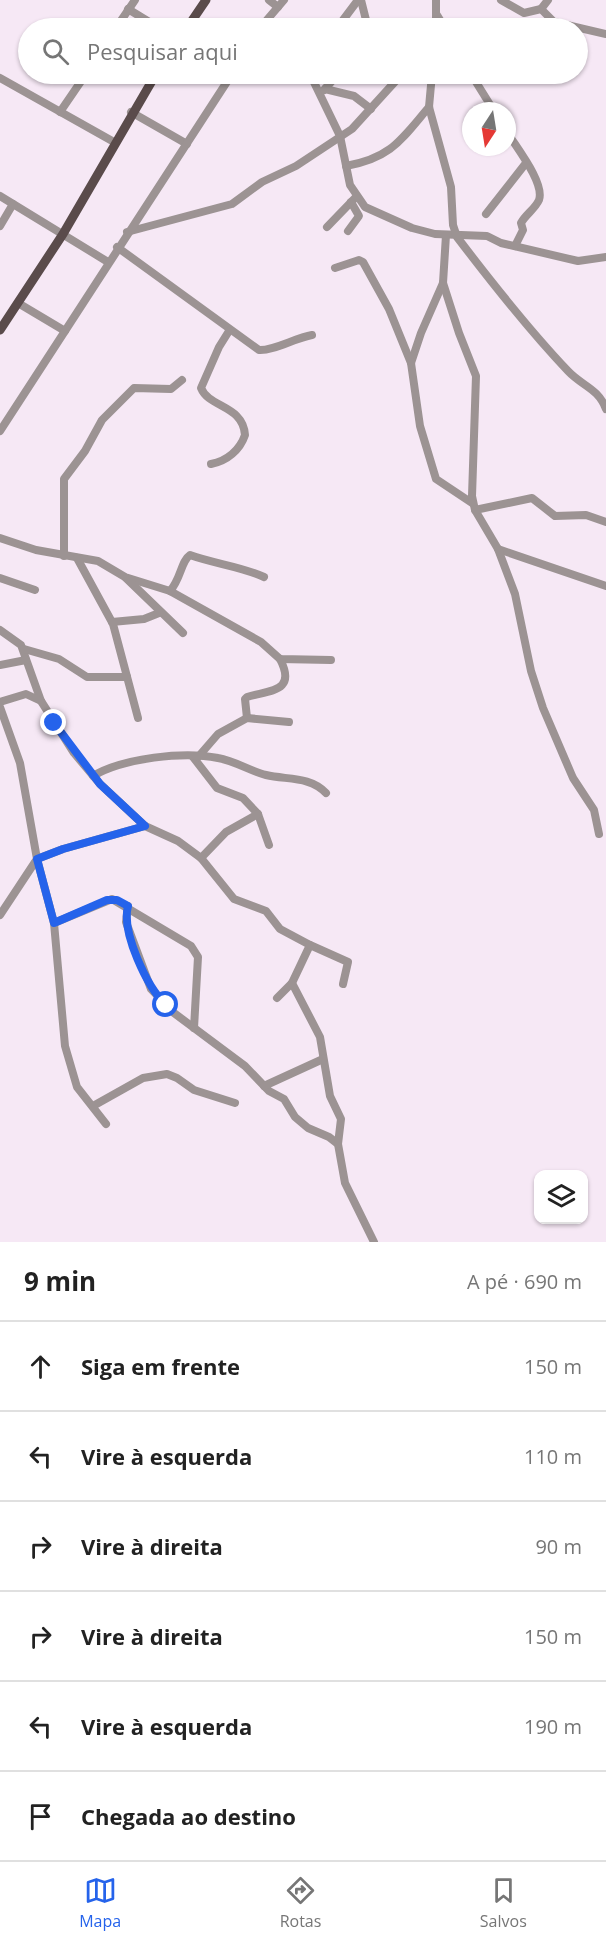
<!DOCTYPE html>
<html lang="pt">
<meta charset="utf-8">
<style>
:root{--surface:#fff;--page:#f6f6f6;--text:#222;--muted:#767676;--line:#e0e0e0;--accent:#2563eb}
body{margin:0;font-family:"Open Sans",sans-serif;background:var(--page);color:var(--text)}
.controls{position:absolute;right:18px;bottom:18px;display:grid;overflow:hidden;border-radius:12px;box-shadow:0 2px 4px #0004}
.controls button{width:54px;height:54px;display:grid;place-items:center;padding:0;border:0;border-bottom:2px solid var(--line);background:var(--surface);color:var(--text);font:30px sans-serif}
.compass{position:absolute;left:462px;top:102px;width:54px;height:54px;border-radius:50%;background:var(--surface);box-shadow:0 2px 4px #0004;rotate:192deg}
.stop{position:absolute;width:18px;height:18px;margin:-14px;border:4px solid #2563eb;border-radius:50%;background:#fff}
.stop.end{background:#2563eb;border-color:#fff;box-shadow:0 2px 6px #0008}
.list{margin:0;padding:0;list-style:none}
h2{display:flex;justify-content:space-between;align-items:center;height:78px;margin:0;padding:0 24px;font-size:26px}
h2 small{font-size:20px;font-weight:400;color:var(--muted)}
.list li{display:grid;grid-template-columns:39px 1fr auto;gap:18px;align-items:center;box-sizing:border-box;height:90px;padding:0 24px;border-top:2px solid var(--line)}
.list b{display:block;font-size:22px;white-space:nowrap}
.list em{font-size:20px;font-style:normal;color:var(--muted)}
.icon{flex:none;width:33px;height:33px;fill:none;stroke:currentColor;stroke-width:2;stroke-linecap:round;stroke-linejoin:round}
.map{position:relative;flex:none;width:606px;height:1242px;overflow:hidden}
.search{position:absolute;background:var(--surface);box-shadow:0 2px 4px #0004;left:18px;right:18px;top:18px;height:66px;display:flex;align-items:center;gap:15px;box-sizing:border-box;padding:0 21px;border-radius:33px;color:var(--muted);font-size:22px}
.sheet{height:618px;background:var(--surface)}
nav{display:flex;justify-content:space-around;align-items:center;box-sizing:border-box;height:84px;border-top:2px solid var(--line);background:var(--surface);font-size:16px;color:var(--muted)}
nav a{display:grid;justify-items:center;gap:3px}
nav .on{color:var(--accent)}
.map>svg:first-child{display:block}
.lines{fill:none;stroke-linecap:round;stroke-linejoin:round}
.minor{stroke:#9c9393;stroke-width:8}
.major{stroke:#5a4b4b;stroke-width:9}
.route{stroke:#2563eb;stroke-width:8}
</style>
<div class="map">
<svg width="606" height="1242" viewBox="0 0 606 1242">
<rect width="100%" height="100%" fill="#f6e8f5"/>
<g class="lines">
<g class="minor">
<polyline points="269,0 278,7"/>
<polyline points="361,0 368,28"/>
<polyline points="501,0 524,13 541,9 554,22 606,34"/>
<polyline points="128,9 159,28"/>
<polyline points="541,9 548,0"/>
<polyline points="437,15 445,28"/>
<polyline points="116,28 135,0"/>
<polyline points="260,28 284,0"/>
<polyline points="337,28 358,0"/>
<polyline points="436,28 436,0"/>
<polyline points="310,74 340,136 350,185 365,207 412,228 435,234 487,236 501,243 578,261 606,257"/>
<path d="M432 74 429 107 451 187 453 225 457 237C492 283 528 329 568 371 582 386 598 388 606 409"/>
<polyline points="471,74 494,111"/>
<polyline points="0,78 114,142"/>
<polyline points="325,89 354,96 371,109"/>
<polyline points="324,90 338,74"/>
<polyline points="60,112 86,74"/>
<polyline points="131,112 187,144"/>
<path d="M507 132C516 147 545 183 539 200 535 209 526 214 521 223L523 230 515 246"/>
<path d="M346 166C391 158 401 140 429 107"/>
<polyline points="0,196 108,262"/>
<polyline points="486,214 526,163"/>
<polyline points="0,226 13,204"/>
<polyline points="327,227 356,197"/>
<polyline points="348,231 359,216 351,202"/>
<polyline points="127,232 232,204 262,182 296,166 352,129 402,74"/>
<polyline points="446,235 443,283 421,333 411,363 420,426 436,479 472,503"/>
<path d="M117 247 259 350C273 351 295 338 312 335"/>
<polyline points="335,268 359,260 363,262 389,309 411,363"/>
<polyline points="443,283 459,333 476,376 472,496 475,510 498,549 606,586"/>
<polyline points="18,303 65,331"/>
<polyline points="0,431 232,74"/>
<path d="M211 464C227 461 240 450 245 435 243 405 209 408 201 388L219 347 229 331"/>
<polyline points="475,510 532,498 555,516 586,515 606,522"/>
<polyline points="0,538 36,550 98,561 125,577 170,591 261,642 280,659 331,660"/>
<polyline points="498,549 515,594 531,671 543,708 573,778 594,810 599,834"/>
<polyline points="64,556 64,479 85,451 102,420 134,388 171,389 182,380"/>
<polyline points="77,558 113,624 138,718"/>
<polyline points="0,578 35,590"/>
<polyline points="126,578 183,633"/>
<path d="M170 591C181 579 181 561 190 555 215 564 240 566 264 577"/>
<polyline points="112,622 144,619 159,613"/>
<polyline points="0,630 21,645 41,701 74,753 100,784 145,826 178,841 201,858 234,899 266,911 280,929 310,945 292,983 277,998"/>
<polyline points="24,649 59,659 87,677 127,677"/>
<polyline points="0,665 26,660"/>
<polyline points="0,702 26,694 41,701"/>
<polyline points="0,707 20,763 37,859 0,915"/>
<path d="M247 718 245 699 247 697C270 690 297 692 280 659"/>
<polyline points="193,757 217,788 243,798 258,814 269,845"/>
<polyline points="198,757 218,734 247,718 289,722"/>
<path d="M93 776C123 758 184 751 218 758 235 761 250 771 266 775 287 780 310 776 326 793"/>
<polyline points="201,858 226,832 258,814"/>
<polyline points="128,906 126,922 151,989 174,1013 245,1066 269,1091 284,1099 295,1117 308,1128 329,1137 338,1144 345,1183 374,1242"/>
<polyline points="54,923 112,899 191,946 198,957 194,1028"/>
<polyline points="310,945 348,962 343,984"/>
<polyline points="292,983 320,1037 330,1096 341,1119 338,1144"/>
<polyline points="264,1086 323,1059"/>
<polyline points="93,1106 143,1078 167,1074 177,1078 194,1090 235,1103"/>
<polyline points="106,1124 77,1087 65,1046 54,923 37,859 63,849 145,826"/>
</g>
<g class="major">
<polyline points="187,28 206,0"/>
<polyline points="0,330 63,234 156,74"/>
</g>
</g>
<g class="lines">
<path class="route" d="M54 723 100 784 145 826 63 849 37 859 54 923 107 900H117L128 906C121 932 147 987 166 1005"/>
</g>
</svg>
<div class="controls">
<button><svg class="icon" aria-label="layers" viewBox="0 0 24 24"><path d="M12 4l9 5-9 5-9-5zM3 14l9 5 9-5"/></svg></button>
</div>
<svg class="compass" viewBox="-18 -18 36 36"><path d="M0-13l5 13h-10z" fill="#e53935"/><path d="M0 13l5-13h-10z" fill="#767676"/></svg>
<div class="stop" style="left:166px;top:1005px"></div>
<div class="stop end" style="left:54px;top:723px"></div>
<div class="search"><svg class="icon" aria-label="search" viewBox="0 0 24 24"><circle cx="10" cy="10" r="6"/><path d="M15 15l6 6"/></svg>Pesquisar aqui</div>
</div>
<section class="sheet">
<h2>9 min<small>A pé · 690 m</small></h2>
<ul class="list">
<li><svg class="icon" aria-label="ahead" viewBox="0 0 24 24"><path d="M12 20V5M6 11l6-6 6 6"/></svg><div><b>Siga em frente</b></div><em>150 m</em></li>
<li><svg class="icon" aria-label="left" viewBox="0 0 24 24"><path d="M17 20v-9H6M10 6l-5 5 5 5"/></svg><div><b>Vire à esquerda</b></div><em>110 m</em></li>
<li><svg class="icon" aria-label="right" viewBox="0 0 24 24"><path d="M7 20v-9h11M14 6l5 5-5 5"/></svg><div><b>Vire à direita</b></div><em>90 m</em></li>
<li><svg class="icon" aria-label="right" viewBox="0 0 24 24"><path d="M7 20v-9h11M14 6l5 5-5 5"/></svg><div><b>Vire à direita</b></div><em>150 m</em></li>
<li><svg class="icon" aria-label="left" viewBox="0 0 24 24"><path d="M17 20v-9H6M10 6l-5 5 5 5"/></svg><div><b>Vire à esquerda</b></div><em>190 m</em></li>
<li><svg class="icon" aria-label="arrive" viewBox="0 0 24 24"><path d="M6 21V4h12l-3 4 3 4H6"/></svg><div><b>Chegada ao destino</b></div></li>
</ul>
</section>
<nav>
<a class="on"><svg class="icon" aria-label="map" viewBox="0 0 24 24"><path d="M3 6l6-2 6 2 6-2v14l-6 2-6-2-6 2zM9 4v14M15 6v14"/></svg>Mapa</a>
<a><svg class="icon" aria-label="directions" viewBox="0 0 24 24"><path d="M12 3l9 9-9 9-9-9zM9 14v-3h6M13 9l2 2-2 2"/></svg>Rotas</a>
<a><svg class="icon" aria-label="saved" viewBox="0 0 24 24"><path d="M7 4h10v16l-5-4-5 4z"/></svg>Salvos</a>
</nav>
